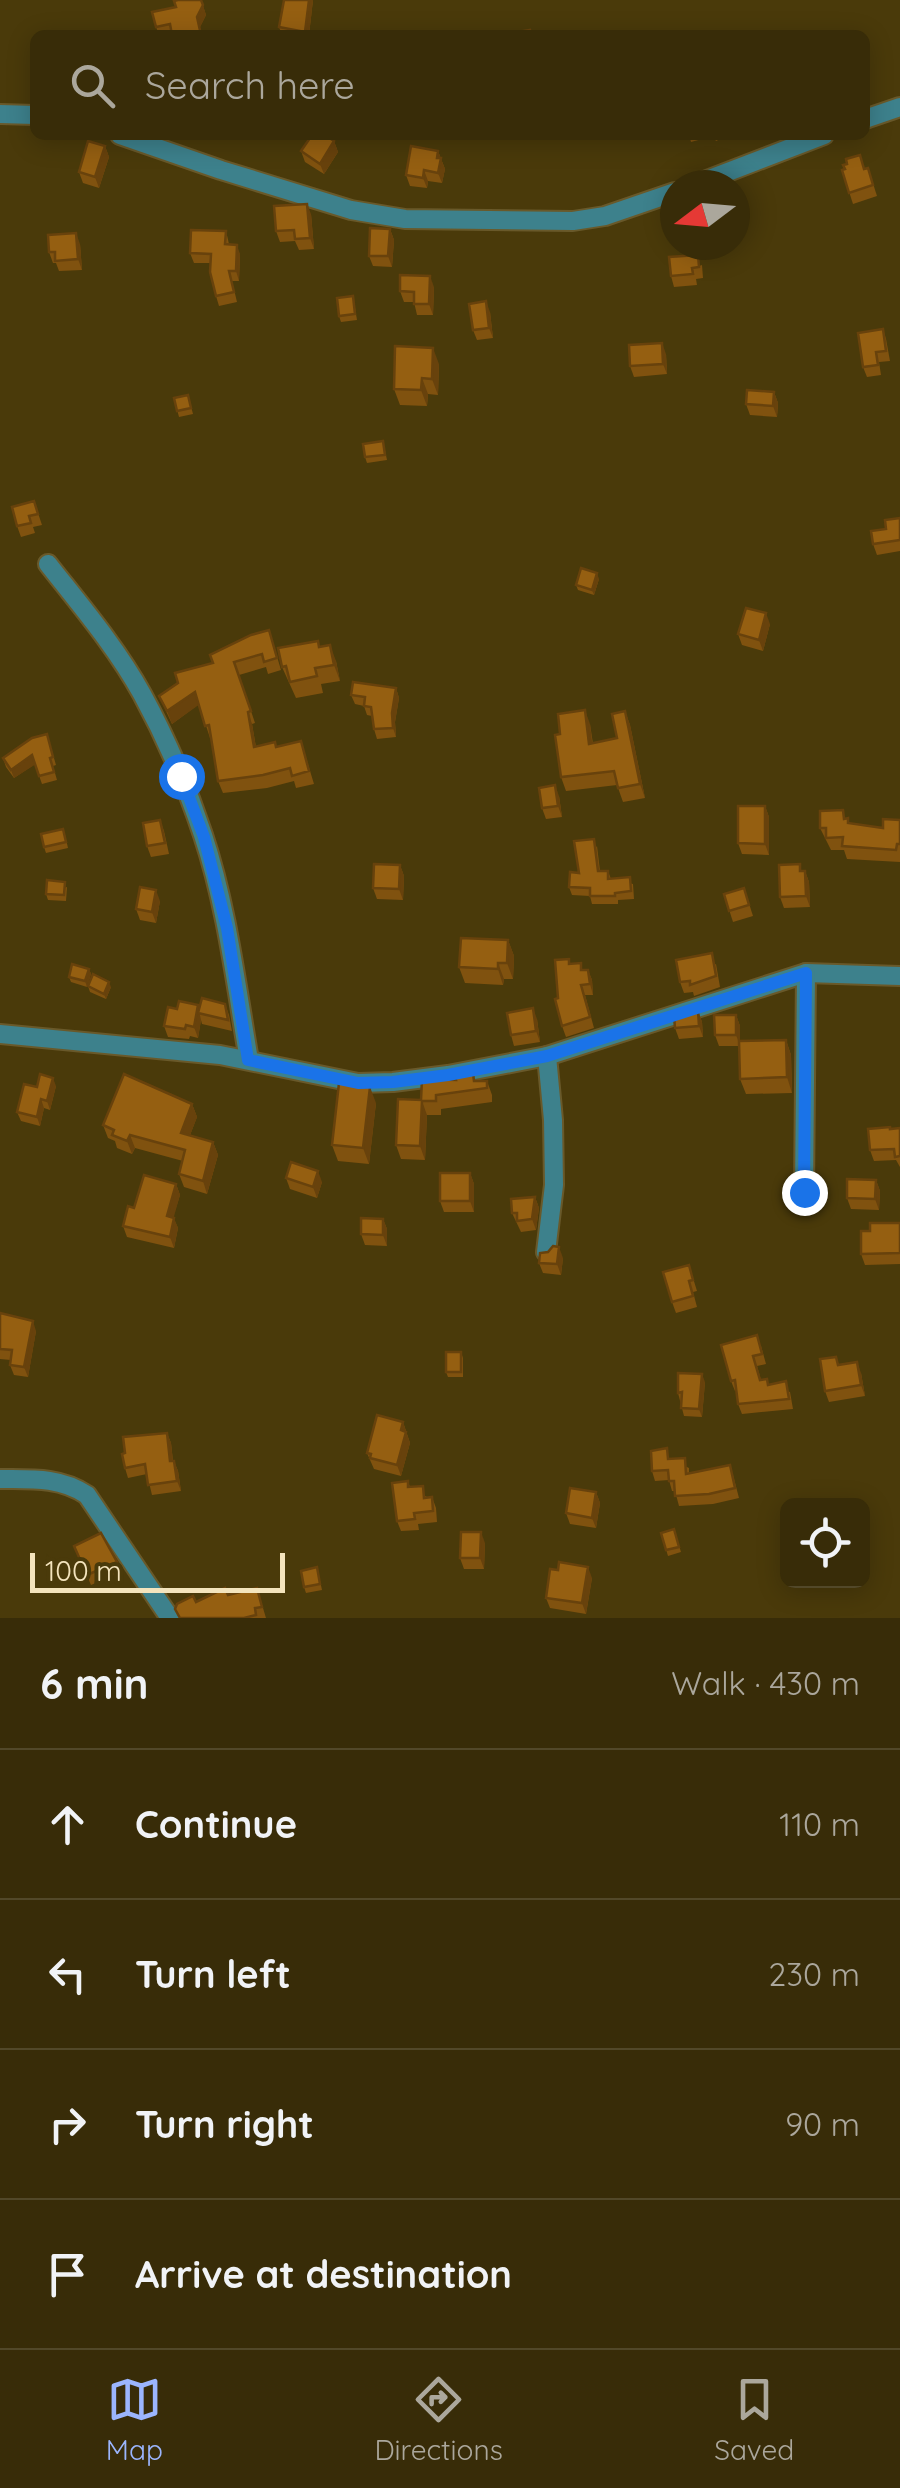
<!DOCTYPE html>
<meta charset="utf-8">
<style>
:root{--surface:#382c08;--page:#3f3412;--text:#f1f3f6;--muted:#aba79c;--line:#524829;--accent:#9bb5fd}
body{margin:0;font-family:Quicksand,sans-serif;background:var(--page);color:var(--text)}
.controls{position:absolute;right:30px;bottom:30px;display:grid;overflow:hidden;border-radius:15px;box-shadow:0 5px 25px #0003}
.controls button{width:90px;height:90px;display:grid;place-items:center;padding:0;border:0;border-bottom:2px solid var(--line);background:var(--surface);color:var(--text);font:50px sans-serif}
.compass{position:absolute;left:660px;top:170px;width:90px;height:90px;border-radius:50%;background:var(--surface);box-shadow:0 5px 25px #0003;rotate:254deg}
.scale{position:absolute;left:30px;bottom:25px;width:255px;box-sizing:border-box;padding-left:10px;border:5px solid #f4e4bd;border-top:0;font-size:28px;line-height:35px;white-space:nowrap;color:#f4e4bd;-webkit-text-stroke:8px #4a3a0a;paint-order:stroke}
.stop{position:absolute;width:30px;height:30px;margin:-22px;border:8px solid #1a73e8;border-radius:50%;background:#fff}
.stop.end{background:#1a73e8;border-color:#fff;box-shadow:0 2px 10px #0008}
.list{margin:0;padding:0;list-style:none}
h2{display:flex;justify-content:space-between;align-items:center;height:130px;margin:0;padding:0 40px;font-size:42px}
h2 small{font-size:32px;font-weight:400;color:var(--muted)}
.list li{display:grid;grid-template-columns:65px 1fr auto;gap:30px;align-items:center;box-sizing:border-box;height:150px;padding:0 40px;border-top:2px solid var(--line)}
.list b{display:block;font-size:38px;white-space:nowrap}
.list em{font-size:32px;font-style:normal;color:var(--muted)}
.icon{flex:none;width:55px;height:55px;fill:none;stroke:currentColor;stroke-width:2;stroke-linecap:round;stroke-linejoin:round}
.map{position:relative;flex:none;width:900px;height:1618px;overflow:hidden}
.search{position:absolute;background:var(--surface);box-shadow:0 5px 25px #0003;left:30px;right:30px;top:30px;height:110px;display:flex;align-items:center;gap:25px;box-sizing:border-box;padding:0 35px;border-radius:15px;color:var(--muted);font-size:38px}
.sheet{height:730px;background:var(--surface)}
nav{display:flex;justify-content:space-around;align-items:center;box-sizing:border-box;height:140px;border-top:2px solid var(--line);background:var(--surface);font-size:28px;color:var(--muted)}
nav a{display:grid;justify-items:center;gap:5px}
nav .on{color:var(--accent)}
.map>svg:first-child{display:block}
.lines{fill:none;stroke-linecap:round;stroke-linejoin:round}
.minor-casing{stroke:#69592a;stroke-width:22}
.minor{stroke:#3d818c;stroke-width:18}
.wall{fill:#80520f}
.shaded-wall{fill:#68420c}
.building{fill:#955f11;stroke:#68420c;stroke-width:2.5}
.route{stroke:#1a73e8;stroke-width:12}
</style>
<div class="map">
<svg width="900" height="1618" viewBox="0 0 900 1618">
<rect width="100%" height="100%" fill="#4a3a0a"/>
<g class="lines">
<g class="minor-casing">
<g id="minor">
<polyline points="0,114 35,115"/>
<polyline points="865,119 900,107"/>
<polyline points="120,135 221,170 351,210 405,219 573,221 605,216 675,192"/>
<polyline points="694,185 824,135"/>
<path d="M48 564C81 606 116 647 142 694 166 738 187 787 203 835 227 907 236 985 249 1060"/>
<polyline points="0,1034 220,1055 358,1083 393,1082 448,1075 547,1056 806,973 900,976"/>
<polyline points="804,1192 806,973"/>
<polyline points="546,1252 554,1185 553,1120 547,1056"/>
<path d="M0 1479C31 1479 61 1477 87 1495L170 1618"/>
</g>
</g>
<use href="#minor" class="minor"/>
</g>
<g class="wall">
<polygon points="201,0 206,15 200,27 202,35 159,35 156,27"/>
<polygon points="313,0 309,35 282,35 279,27"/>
<polygon points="689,135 729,135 716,141 713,136 691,142"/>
<polygon points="334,141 338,152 324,174 305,162 301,151"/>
<polygon points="105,146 109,157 99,188 83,183 79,172"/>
<polygon points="438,151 445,169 442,183 428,181 427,188 410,186 406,175"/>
<polygon points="868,168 877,196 853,204 842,170"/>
<polygon points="311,214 314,249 299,250 295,241 280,242 276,231"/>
<polygon points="390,229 394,240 392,267 373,266 369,256"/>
<polygon points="226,231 229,244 240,254 239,281 232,281 237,302 219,306 216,296 210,263 194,263 190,253"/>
<polygon points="80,244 82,270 59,271 56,263 53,263 49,252"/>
<polygon points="702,265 703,278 696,279 697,285 674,287 671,276"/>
<polygon points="434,287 433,315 417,315 414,302 404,302 400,291"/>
<polygon points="353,296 357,320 341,322 339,316"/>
<polygon points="490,312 493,338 477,340 473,330"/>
<polygon points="883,329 886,339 890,361 879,362 881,375 867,377 863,367"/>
<polygon points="666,354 667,374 634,377 630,366"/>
<polygon points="439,364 438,395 428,394 427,406 400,405 394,389"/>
<polygon points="774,392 778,403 777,417 750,415 746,404"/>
<polygon points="188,395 193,414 179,417 174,398"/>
<polygon points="383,441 387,460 367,463 365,457"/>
<polygon points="34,501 42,525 33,527 35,533 21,537 17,526"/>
<polygon points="900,518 900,551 877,555 873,544"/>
<polygon points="599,579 594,595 578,590 576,585"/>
<polygon points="770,624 763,651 742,645 738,634"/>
<polygon points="273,643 281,670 268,674 266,667 239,675 255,723 252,724 256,747 276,747 301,741 314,784 296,788 294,781 267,788 223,793 218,781 211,738 210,738 199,704 172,724 159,696 213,663"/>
<polygon points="320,647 336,661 340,681 321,684 323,693 296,698 282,667"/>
<polygon points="396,688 399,698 395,722 396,737 377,739 374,729 372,716 367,715 364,706 355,704 351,695"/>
<polygon points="625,711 630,725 645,798 623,802 617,785 566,791 561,777 560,734 590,724 593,744 617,738"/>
<polygon points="47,734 56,765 53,766 57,780 42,784 35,764 14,778 6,767 3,758"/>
<polygon points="559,796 562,817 546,819 542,808"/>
<polygon points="765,806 769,817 769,855 742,854 738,843"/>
<polygon points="846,819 849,823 883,828 900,820 900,862 847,859 844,850 831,850 820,828"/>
<polygon points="160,820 164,831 169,854 151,857 147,846"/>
<polygon points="65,835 68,848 46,853 44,847"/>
<polygon points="597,846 600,871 608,871 611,879 633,884 634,899 618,900 618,904 592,904 590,896 572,895 569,887"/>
<polygon points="400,865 404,876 403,900 377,899 373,888"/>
<polygon points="803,871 805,871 809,882 810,907 784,908 780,897"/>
<polygon points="67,887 66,901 48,900 46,894"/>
<polygon points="744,888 753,916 733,922 724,894"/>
<polygon points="160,901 156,923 140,920 136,909"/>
<polygon points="508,940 514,956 513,979 504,979 503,985 465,983 459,967"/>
<polygon points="571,963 584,970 588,970 592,980 593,995 585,995 594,1028 566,1037 562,1026 558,998"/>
<polygon points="716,964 720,987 694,996 693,992 684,993 680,982"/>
<polygon points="89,969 91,974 87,987 71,982 69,977"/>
<polygon points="88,986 111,987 106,999 90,992"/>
<polygon points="225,1004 229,1015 232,1031 202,1024 201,1020 198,1038 190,1036 189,1039 168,1037 164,1026 177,1009 198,1005 199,1009"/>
<polygon points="698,1011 702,1022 703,1037 679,1039 675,1028"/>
<polygon points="736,1015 740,1026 740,1041 786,1040 791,1055 792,1093 746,1094 740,1079 739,1046 719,1046 715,1035"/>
<polygon points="537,1019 540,1042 514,1046 511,1035"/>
<polygon points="476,1081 487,1081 492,1095 492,1102 441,1109 441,1115 427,1115 425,1160 401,1159 396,1145 421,1100"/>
<polygon points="56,1086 50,1110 44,1108 40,1126 21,1121 17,1112 37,1087"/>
<polygon points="376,1103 369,1164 338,1161 332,1145"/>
<polygon points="192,1104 197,1117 190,1135 213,1142 218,1155 207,1194 184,1187 179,1174 183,1161 135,1148 132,1154 117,1148 115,1141 108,1138 103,1125"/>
<polygon points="900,1128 900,1167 896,1160 874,1161 870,1150 891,1129"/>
<polygon points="470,1173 474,1184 474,1212 444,1212 440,1201"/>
<polygon points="286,1178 322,1182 317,1198 290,1189"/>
<polygon points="876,1180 880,1191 879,1210 851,1209 847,1198"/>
<polygon points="176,1184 180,1195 173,1217 178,1228 174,1248 127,1237 123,1226 134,1208"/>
<polygon points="535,1197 539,1208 536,1230 521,1232 512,1213"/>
<polygon points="383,1219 387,1229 387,1246 365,1245 361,1234"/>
<polygon points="900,1223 900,1264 865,1265 861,1254 870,1231"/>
<polygon points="563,1258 561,1275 543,1273 539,1263"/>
<polygon points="689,1265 697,1291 693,1292 697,1307 676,1313 672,1302"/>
<polygon points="0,1313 36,1331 28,1377 14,1375 10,1365 11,1360 0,1359"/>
<polygon points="761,1346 766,1364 757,1366 761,1380 767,1379 769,1385 790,1392 793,1409 742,1414 738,1404 737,1391 735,1391 731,1381"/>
<polygon points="461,1352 463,1358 463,1377 448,1377 446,1372"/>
<polygon points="836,1357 839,1365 861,1373 865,1396 829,1402 825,1391"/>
<polygon points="705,1382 702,1417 684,1416 678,1393"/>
<polygon points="403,1422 410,1443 401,1476 374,1469 367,1453"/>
<polygon points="167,1433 171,1443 173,1461 174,1461 178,1471 181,1491 152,1495 147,1474 128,1478 125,1468"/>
<polygon points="670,1459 689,1468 689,1473 733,1475 739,1498 713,1504 679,1506 675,1491 672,1491 669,1480 655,1481 652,1471"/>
<polygon points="408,1481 410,1487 427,1497 432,1497 436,1508 437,1522 418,1524 419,1530 401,1531 397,1521"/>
<polygon points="596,1492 600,1503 596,1528 570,1524 566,1513"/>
<polygon points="674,1529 681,1552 668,1556 661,1533"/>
<polygon points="485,1543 484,1569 464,1569 460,1558"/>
<polygon points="74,1546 117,1562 121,1572 91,1585"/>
<polygon points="317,1567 322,1590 306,1593 304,1587"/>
<polygon points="558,1570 592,1578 586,1614 550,1608 546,1598"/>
<polygon points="257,1588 266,1618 179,1618 175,1609"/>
</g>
<g class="shaded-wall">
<polygon points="309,0 313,0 309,35 306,35 305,32"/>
<polygon points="203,5 206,15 200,27 201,35 197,17"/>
<polygon points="334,141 338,152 324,174 320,164"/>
<polygon points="105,146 109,157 99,188 95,177"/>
<polygon points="438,151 445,169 442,183 438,173"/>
<polygon points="424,170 428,181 427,188 423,178"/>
<polygon points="307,204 311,214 314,249 310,238"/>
<polygon points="390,229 394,240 392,267 388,256"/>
<polygon points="76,233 80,244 82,270 78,259"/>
<polygon points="237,245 240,254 239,281 236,271"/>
<polygon points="430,276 434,287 433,315 429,304"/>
<polygon points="486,301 490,312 493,338 489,328"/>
<polygon points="662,343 666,354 667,374 663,364"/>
<polygon points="433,348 439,364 438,395 432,379"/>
<polygon points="422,378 428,394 427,406 421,390"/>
<polygon points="774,392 778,403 777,417 773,406"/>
<polygon points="597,573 599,579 594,595 592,590"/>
<polygon points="766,613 770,624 763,651 759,640"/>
<polygon points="330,645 336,661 340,681 334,665"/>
<polygon points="396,688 399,698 395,722 396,737 393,728 392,713"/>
<polygon points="195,692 200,704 172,724 167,711"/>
<polygon points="585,710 590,724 594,758 589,744"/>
<polygon points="625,711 630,725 645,798 640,784"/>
<polygon points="248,712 252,724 258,760 254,747"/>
<polygon points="32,755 36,764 14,778 11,770"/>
<polygon points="555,785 559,796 562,817 558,806"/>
<polygon points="765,806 769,817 769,855 765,844"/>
<polygon points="400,865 404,876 403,900 399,889"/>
<polygon points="805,871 809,882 810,907 806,896"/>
<polygon points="156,890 160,901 156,923 152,912"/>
<polygon points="508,940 514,956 513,979 507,963"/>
<polygon points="498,963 504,979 503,985 498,969"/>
<polygon points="89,969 91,974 87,987 85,981"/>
<polygon points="588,970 592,980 593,995 590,984"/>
<polygon points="109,982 111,987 106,999 104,994"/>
<polygon points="198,1005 201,1020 198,1038 194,1027"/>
<polygon points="533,1008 537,1019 540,1042 536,1031"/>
<polygon points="698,1011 702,1022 703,1037 699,1026"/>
<polygon points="736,1015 740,1026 740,1046 736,1035"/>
<polygon points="786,1040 791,1055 792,1093 787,1077"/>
<polygon points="53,1078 56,1086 50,1110 47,1101"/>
<polygon points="370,1087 376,1103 369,1164 363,1148"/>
<polygon points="41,1099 44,1108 40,1126 37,1117"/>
<polygon points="422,1101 427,1115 425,1160 420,1146"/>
<polygon points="192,1104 197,1117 186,1146 181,1133"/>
<polygon points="130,1135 135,1148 132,1154 127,1141"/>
<polygon points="213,1142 218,1155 207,1194 203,1181"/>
<polygon points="318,1171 322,1182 317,1198 313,1187"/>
<polygon points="470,1173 474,1184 474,1212 470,1201"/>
<polygon points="876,1180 880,1191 879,1210 875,1199"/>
<polygon points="176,1184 180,1195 171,1227 167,1216"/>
<polygon points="535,1197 539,1208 536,1230 532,1219"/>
<polygon points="174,1218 178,1228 174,1248 170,1237"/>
<polygon points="383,1219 387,1229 387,1246 383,1235"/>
<polygon points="559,1247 563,1258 561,1275 557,1264"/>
<polygon points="33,1321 36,1331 28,1377 24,1367"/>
<polygon points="857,1362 861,1373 865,1396 861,1385"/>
<polygon points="702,1374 705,1382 702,1417 699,1409"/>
<polygon points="403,1422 410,1443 401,1476 397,1465"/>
<polygon points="167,1433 171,1443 174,1471 170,1461"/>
<polygon points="174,1461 178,1471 181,1491 177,1481"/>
<polygon points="596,1492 600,1503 596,1528 592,1518"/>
<polygon points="481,1532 485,1543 484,1569 480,1558"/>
<polygon points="588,1567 592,1578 586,1614 582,1603"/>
</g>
<g class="building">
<polygon points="178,0 201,0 203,5 197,17 201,35 172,35 170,24 156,27 152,12 176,7 174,1"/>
<polygon points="284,0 309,0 305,32 279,27"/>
<polygon points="530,30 531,35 499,35"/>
<polygon points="312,135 325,135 334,141 320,164 301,151"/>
<polygon points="88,141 105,146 95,177 79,172"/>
<polygon points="411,146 438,151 437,158 441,158 438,173 424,170 423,178 406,175"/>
<polygon points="860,155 864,169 868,168 873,185 849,193 842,170 845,169 843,165 847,164 846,159"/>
<polygon points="307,204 310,238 295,239 294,230 276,231 274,206"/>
<polygon points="370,228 390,229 388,256 369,256"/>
<polygon points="191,230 226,231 225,244 237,245 236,271 229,271 234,292 216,296 210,272 211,254 190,253"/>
<polygon points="76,233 78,259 55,261 55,252 49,252 48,235"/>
<polygon points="698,255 699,267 692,268 693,274 671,276 669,257"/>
<polygon points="400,275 430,276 429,304 414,304 414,292 400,291"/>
<polygon points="353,296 355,314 339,316 337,298"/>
<polygon points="486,301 489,328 473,330 469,304"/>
<polygon points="883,329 886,351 876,352 878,365 863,367 858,333"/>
<polygon points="662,343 663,364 630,366 629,345"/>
<polygon points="395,346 433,348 432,379 422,378 421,390 394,389"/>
<polygon points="747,390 774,392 773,406 746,404"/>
<polygon points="188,395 191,408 177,411 174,398"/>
<polygon points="383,441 385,455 365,457 363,444"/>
<polygon points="34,501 38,514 29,516 31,523 17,526 12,507"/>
<polygon points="900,518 900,540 873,544 871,531 886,529 885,520"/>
<polygon points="581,568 597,573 592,590 576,585"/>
<polygon points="746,608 766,613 759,640 738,634"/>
<polygon points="269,630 277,658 264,662 262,654 234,662 251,711 248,712 254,747 275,742 276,747 301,741 309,771 292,776 290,768 263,775 218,781 209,725 205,726 195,692 167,711 159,696 178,683 175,673 213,663 210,655 251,635"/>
<polygon points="318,641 319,647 330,645 334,665 315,668 317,676 290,682 286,666 282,667 278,648"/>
<polygon points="353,682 396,688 392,713 393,728 374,729 371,707 364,706 365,697 351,695"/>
<polygon points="585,710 589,744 617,738 612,714 625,711 640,784 618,788 614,771 561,777 555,735 560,734 558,714"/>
<polygon points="47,734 53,757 50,758 54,772 39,776 32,755 11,770 3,758 32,738"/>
<polygon points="555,785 558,806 542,808 539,788"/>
<polygon points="738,806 765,806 765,844 738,843"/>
<polygon points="843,810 844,819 848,818 848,823 883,828 883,819 900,820 900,844 897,844 896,850 842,846 843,837 826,838 826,828 820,828 820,811"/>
<polygon points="160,820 165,843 147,846 143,823"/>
<polygon points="63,829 66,842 44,847 41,834"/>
<polygon points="594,839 598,871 608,871 608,879 630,877 631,891 615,893 615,896 590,896 590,888 569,887 570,872 579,873 574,841"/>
<polygon points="374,864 400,865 399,889 373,888"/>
<polygon points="800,864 800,871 805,871 806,896 780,897 779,865"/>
<polygon points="47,880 65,882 64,895 46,894"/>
<polygon points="140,887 156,890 152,912 136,909"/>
<polygon points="744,888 749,905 729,911 724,894"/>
<polygon points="461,938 508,940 507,963 498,963 498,969 459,967"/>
<polygon points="712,953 716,976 690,985 690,981 680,982 676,960"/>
<polygon points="569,959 569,964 581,963 581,970 588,970 590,984 581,985 590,1017 562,1026 555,999 558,998 555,960"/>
<polygon points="72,964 89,969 85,981 69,977"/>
<polygon points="93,974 109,982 104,994 88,986"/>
<polygon points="202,998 225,1004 228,1020 198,1013"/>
<polygon points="179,1001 198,1005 194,1027 186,1025 185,1029 164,1026 168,1007 177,1009"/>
<polygon points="533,1008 536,1031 511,1035 507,1013"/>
<polygon points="698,1011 699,1026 675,1028 674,1016"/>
<polygon points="714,1015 736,1015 736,1035 715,1035"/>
<polygon points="786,1040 787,1077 740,1079 739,1041"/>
<polygon points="473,1073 474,1081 487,1081 487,1088 436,1095 436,1101 422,1101 420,1146 396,1145 398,1099 421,1100 422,1079 456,1080 455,1076"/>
<polygon points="40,1074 53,1078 47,1101 41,1099 37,1117 17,1112 24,1084 37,1087"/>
<polygon points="124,1074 192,1104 181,1133 213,1142 203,1181 179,1174 185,1150 130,1135 127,1141 112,1135 114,1130 103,1125"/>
<polygon points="339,1083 370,1087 363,1148 332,1145"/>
<polygon points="890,1127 890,1129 900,1128 900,1156 895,1157 894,1149 870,1150 868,1129"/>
<polygon points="291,1162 318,1171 313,1187 286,1178"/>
<rect x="440" y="1173" width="30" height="28"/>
<polygon points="144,1175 176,1184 167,1216 174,1218 170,1237 123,1226 128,1206 134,1208"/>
<polygon points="847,1179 876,1180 875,1199 847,1198"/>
<polygon points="535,1197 532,1219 517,1221 517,1213 512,1213 511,1199"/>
<polygon points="361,1218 383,1219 383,1235 361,1234"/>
<polygon points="870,1223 900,1223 900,1253 861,1254 861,1231 870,1231"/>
<polygon points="553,1246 559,1247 557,1264 539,1263 540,1253 548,1252"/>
<polygon points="689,1265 693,1280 689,1281 693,1296 672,1302 663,1272"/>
<polygon points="0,1313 33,1321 24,1367 10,1365 12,1350 0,1349"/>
<polygon points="757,1335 762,1354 753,1356 760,1380 767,1379 768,1385 786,1381 789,1399 738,1404 735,1380 731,1381 721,1345"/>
<rect x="446" y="1352" width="15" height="20"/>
<polygon points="836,1357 838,1365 857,1362 861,1385 825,1391 820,1359"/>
<polygon points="678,1373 702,1374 699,1409 681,1408 682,1392 678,1393"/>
<polygon points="377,1415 403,1422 401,1430 406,1432 397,1465 370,1458 371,1454 367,1453"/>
<polygon points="167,1433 170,1461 174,1461 177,1481 148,1485 145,1464 125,1468 122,1454 125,1453 123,1437"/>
<polygon points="667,1448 668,1459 685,1458 686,1474 730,1465 735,1488 709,1494 675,1496 674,1481 669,1481 668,1470 652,1471 651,1451"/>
<polygon points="408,1481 408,1487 423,1486 424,1498 432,1497 433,1511 414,1513 415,1519 397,1521 392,1483"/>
<polygon points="570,1488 596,1492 592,1518 566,1513"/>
<polygon points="674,1529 679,1547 666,1550 661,1533"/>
<polygon points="461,1532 481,1532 480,1558 460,1558"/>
<polygon points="101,1533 117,1562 87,1575 74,1546"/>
<polygon points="559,1562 588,1567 582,1603 546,1598 550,1569 558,1570"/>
<polygon points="317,1567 320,1584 304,1587 301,1571"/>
<polygon points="225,1588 228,1595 257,1588 262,1607 255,1608 256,1615 244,1618 180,1618 175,1609 177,1604 193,1596 196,1602"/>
</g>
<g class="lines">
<polyline class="route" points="181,776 204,837 227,928 248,1060 358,1083 393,1082 448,1075 547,1056 806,973 804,1192"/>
</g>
</svg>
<div class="controls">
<button><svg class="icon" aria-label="locate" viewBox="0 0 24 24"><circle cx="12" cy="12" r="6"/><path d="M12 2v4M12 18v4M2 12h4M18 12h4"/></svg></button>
</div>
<svg class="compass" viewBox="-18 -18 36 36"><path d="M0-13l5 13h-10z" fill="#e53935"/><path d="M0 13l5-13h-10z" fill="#aba79c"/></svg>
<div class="scale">100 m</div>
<div class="stop" style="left:181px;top:776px"></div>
<div class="stop end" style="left:804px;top:1192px"></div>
<div class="search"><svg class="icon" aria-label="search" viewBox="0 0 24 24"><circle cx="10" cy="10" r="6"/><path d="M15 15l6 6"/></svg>Search here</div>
</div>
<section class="sheet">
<h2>6 min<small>Walk · 430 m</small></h2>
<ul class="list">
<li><svg class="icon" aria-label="ahead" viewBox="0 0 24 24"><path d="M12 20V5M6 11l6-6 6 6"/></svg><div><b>Continue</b></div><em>110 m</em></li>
<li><svg class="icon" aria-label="left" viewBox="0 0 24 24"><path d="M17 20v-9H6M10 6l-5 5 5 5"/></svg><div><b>Turn left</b></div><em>230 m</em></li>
<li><svg class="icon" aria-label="right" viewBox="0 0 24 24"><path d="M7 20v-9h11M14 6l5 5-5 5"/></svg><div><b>Turn right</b></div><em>90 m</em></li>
<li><svg class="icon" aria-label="arrive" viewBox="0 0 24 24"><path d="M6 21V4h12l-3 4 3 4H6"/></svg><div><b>Arrive at destination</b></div></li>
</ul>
</section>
<nav>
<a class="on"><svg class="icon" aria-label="map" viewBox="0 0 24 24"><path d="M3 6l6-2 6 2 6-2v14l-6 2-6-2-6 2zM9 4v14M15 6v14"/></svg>Map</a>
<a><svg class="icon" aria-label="directions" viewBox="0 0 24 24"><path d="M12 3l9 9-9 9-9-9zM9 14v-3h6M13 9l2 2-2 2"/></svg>Directions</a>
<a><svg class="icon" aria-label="saved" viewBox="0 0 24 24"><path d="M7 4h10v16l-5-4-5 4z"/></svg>Saved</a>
</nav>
